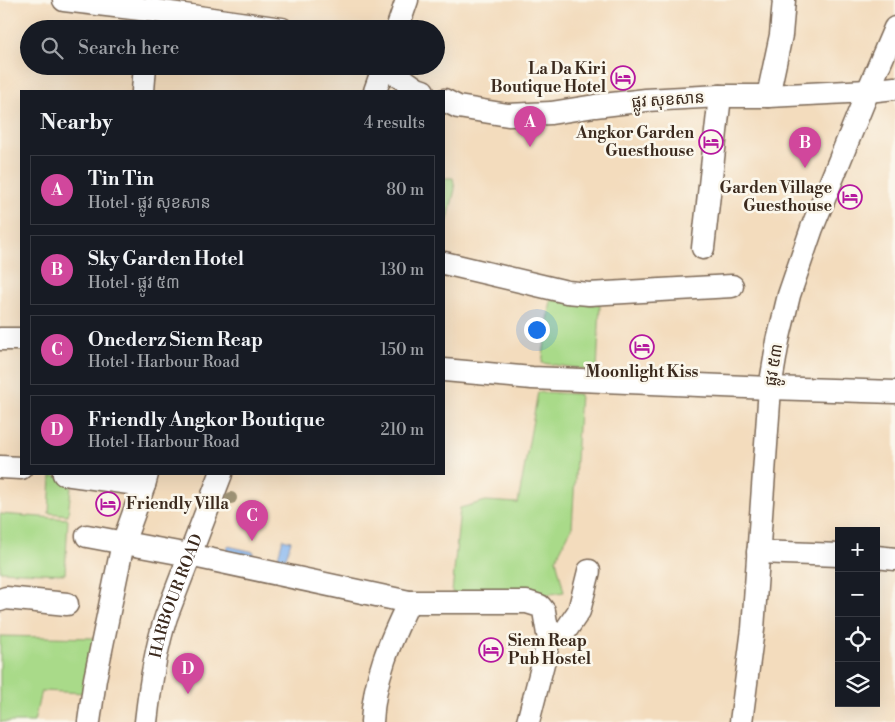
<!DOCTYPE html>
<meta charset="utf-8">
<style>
:root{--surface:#171b24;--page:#242831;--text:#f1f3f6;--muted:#9ea1a6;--line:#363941;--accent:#d690ce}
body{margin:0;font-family:"Libre Bodoni","Noto Sans Khmer",serif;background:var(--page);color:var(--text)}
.controls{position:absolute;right:15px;bottom:15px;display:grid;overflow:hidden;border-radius:0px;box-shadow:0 5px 20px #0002}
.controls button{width:45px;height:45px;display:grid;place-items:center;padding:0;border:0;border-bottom:1px solid var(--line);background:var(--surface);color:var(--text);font:25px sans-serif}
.you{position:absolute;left:536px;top:329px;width:18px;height:18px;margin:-12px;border:4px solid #fff;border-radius:50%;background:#1a73e8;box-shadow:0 0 0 8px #1a73e833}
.badge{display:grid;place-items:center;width:32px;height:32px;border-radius:50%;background:var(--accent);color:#fff;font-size:16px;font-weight:700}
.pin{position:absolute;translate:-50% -41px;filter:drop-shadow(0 1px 2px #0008)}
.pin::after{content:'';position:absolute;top:26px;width:18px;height:15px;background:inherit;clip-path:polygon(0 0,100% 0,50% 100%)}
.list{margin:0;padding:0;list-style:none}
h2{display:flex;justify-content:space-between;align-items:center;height:65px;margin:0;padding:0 20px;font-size:21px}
h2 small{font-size:16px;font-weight:400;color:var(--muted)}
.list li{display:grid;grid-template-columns:32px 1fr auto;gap:15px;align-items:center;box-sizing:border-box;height:70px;margin:0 10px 10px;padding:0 10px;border:1px solid var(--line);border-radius:0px}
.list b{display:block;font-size:19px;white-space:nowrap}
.list p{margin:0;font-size:16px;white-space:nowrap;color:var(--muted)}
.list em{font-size:16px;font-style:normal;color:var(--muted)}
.icon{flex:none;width:28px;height:28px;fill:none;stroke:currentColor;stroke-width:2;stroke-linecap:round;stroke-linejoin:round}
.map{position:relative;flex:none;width:895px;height:722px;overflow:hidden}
.search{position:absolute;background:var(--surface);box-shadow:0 5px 20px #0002;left:20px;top:20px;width:425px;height:55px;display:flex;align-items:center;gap:12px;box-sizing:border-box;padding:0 18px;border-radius:28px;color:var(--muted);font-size:19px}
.panel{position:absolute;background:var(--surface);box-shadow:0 5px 20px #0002;left:20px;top:90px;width:425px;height:385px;border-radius:0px}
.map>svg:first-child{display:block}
.green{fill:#a9da89;stroke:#728254}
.water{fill:#85b6f1;stroke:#607088}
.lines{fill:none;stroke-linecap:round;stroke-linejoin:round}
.minor-casing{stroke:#7b6856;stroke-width:25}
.minor{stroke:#fff;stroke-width:22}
.tree{fill:#9d9274}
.labels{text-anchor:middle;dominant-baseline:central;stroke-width:5;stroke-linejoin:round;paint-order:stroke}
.poi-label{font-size:16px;font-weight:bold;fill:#3b2a1e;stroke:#fbf7ec;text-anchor:end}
.street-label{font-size:16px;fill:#3b2a1e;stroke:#fbf7ec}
</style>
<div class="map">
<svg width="895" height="722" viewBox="0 0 895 722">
<rect width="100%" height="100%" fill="#fbf7ec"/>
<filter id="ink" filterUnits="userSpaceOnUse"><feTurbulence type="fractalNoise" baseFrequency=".02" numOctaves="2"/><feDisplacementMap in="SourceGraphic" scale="10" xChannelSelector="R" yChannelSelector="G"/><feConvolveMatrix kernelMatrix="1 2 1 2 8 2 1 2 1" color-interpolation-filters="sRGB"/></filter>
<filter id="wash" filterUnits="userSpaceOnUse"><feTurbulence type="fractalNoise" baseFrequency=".0096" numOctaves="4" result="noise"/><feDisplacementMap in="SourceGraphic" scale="20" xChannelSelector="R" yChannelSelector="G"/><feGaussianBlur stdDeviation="1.12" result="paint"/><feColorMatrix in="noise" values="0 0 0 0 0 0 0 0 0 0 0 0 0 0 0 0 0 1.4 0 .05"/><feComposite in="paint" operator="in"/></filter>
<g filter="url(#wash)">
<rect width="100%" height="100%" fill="#f3dcbd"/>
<g class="green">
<polygon points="444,178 453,178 455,189 444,236"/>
<polygon points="551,300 600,305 597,371 542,363"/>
<polygon points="538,392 580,394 572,527 556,559 564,592 524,598 452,593 460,508 486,501 518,503"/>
<polygon points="51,476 72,479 68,515 49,513"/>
<polygon points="0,514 68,519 65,574 0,571"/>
<polygon points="0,636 96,638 87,693 41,691 34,722 0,722"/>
</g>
<g class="water">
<polygon points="283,539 291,541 283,567 276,564"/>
<polygon points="228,546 254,552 252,560 226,553"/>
</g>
</g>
<g filter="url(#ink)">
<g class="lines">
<g class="minor-casing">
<g id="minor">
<polyline points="64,0 149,10 282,29"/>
<polyline points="397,29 407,0"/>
<polyline points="384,66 417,89 423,91"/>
<polyline points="143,91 145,66"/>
<polyline points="375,91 384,66"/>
<polyline points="768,96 781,35 784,0"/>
<polyline points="444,100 458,107 508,115 551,113 595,106 646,100 720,96 768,96 868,91 895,88"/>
<polyline points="703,248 720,96"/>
<polyline points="444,263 567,292 589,294 732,286"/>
<polyline points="0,339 21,339"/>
<polyline points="444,370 532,378 770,388 895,392"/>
<polyline points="0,467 21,468"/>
<polyline points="64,474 144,485"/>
<polyline points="87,536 189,555 409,602 527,602 540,606 544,611 549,640 528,722"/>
<polyline points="758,552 839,555"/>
<polyline points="876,557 895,559"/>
<polyline points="0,600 6,598 67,604"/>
<polyline points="549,640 566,630 579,611 589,571"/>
<polyline points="89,722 95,679 123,543 144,485 147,474"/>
<path id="s1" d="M146 722C150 686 155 651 166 617L221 474"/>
<path d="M372 722C374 678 390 641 409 602"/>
<polyline points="741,722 753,629 770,388 778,341 789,295 812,228 868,91 895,28"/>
</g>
</g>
<use href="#minor" class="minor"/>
</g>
<circle class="tree" cx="231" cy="498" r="6"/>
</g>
<defs>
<g id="hotel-ring" transform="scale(1.25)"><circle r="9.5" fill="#fbf7ec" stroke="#b5179e" stroke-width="1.5"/><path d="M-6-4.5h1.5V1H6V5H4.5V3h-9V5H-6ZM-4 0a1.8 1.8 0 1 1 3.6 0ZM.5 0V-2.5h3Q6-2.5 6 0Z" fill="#b5179e"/></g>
</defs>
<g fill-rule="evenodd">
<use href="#hotel-ring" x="623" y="78"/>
<use href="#hotel-ring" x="711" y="142"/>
<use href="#hotel-ring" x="850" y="197"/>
<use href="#hotel-ring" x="642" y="347"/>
<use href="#hotel-ring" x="108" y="504"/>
<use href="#hotel-ring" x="491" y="650"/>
</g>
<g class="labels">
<g class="poi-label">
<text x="606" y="69">La Da Kiri<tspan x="606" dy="18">Boutique Hotel</tspan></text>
<text x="694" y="133">Angkor Garden<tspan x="694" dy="18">Guesthouse</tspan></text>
<text x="832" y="188">Garden Village<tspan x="832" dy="18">Guesthouse</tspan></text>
<text x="642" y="372" text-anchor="middle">Moonlight Kiss</text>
<text x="126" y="504" text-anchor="start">Friendly Villa</text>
<text x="508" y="641" text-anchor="start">Siem Reap<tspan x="508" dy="18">Pub Hostel</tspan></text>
</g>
<g class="street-label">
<text transform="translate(668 100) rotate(-4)">ផ្លូវ សុខសាន</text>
<text transform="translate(774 365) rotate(-81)">ផ្លូវ ៥៣</text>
<text stroke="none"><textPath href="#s1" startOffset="130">HARBOUR ROAD</textPath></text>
</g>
</g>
</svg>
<div class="controls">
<button>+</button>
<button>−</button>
<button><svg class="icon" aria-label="locate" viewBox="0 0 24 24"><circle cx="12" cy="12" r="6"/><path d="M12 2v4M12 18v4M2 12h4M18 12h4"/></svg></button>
<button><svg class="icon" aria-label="layers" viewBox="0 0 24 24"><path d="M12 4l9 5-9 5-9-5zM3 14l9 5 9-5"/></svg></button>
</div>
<div class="you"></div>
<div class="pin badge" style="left:530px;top:147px;background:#d1479c">A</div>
<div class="pin badge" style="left:805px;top:168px;background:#d1479c">B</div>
<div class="pin badge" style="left:252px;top:541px;background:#d1479c">C</div>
<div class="pin badge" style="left:188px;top:694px;background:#d1479c">D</div>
<div class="search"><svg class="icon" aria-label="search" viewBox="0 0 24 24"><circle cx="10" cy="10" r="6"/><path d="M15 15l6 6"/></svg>Search here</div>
<section class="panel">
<h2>Nearby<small>4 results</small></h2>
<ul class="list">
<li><span class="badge" style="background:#d1479c">A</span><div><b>Tin Tin</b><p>Hotel · ផ្លូវ សុខសាន</p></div><em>80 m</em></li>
<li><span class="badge" style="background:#d1479c">B</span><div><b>Sky Garden Hotel</b><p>Hotel · ផ្លូវ ៥៣</p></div><em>130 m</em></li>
<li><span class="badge" style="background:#d1479c">C</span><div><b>Onederz Siem Reap</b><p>Hotel · Harbour Road</p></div><em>150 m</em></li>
<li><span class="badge" style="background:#d1479c">D</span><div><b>Friendly Angkor Boutique</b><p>Hotel · Harbour Road</p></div><em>210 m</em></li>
</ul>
</section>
</div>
